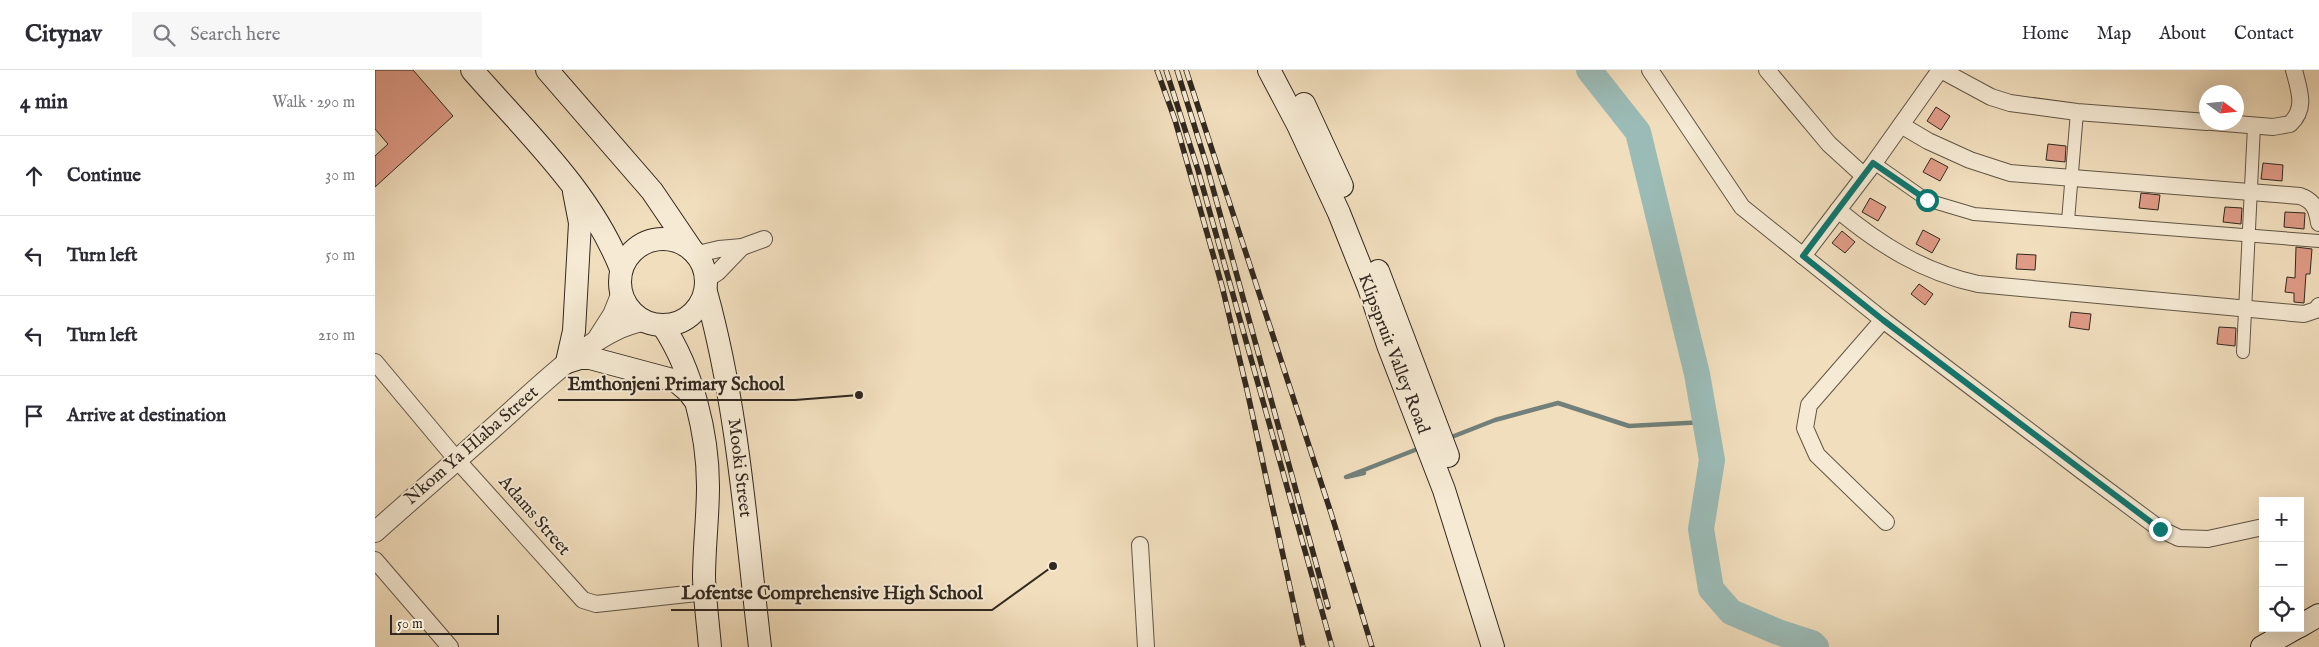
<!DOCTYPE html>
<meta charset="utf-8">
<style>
:root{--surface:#fff;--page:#f7f7f7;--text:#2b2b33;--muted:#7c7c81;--line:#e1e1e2}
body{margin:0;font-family:"IM FELL English",serif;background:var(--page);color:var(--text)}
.controls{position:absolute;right:15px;bottom:15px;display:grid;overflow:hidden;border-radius:0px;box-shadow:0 5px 20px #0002}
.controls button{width:45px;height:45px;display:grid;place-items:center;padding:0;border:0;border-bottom:1px solid var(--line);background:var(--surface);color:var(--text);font:25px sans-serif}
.compass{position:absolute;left:1824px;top:15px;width:45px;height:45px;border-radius:50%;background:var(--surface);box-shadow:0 5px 20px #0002;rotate:105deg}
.scale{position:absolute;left:15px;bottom:12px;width:109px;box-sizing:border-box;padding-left:5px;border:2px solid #31281f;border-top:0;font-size:14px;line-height:18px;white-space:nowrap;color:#31281f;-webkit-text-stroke:4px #f6ead4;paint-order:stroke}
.stop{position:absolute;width:15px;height:15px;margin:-11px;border:4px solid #0f766e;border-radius:50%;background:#fff}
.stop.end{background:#0f766e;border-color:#fff;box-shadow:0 1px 5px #0008}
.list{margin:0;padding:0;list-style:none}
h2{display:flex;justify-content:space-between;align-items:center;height:65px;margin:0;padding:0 20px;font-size:21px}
h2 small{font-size:16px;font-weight:400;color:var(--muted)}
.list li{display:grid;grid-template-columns:32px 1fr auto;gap:15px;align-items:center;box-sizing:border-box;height:80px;padding:0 20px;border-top:1px solid var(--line)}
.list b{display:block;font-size:19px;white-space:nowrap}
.list em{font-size:16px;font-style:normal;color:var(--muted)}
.icon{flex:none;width:28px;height:28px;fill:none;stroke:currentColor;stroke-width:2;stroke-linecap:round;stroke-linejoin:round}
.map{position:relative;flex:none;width:1944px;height:577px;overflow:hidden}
header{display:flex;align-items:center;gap:30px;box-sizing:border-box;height:70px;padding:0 25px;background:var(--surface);border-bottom:1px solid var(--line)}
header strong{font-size:24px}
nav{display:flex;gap:28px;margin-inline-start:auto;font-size:18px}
.search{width:350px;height:45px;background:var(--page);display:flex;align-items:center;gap:12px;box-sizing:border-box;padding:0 18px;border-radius:0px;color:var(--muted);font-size:19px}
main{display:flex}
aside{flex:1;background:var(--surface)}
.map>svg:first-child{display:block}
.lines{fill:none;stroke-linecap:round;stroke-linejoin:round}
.stream{stroke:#71807a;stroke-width:4.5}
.river{stroke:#9bbbb6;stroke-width:26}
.building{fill:#e09b87;stroke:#31281f}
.pedestrian-casing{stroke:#615646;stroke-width:14}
.minor-casing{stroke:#615646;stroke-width:18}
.tertiary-casing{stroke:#615646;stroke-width:22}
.secondary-casing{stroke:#31281f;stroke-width:24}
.pedestrian{stroke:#f6ead4;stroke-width:12}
.minor{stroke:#f6ead4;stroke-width:16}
.tertiary{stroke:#f6ead4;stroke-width:20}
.secondary{stroke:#f6ead4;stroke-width:22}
.rail-casing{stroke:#31281f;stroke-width:5.5}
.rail{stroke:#f6ead4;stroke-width:4;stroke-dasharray:11;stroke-linecap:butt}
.route{stroke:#0f766e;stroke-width:6}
.labels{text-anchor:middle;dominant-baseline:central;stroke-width:4;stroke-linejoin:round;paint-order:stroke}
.street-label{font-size:18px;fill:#31281f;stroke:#f6ead4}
.leader{fill:none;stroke:#31281f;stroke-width:2}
.callout-dot{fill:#31281f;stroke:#f6ead4;stroke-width:2}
.callout-label{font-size:19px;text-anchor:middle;font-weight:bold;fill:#31281f;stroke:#f6ead4;stroke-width:4;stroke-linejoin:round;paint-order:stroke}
</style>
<header>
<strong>Citynav</strong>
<div class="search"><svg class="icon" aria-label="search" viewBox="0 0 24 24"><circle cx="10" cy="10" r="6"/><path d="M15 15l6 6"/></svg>Search here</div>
<nav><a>Home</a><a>Map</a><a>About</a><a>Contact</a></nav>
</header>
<main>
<aside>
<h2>4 min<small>Walk · 290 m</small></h2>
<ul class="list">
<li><svg class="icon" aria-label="ahead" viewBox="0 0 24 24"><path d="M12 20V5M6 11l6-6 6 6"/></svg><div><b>Continue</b></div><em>30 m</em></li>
<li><svg class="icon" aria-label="left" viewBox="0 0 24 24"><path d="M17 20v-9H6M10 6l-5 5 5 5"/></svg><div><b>Turn left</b></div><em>50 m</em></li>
<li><svg class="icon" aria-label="left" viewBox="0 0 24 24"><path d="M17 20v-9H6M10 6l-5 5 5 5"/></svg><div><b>Turn left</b></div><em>210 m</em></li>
<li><svg class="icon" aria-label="arrive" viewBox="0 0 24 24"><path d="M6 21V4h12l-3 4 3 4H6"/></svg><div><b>Arrive at destination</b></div></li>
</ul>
</aside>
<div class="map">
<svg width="1944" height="577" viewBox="0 0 1944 577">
<rect width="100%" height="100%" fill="#f1debd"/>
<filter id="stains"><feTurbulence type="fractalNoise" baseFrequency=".004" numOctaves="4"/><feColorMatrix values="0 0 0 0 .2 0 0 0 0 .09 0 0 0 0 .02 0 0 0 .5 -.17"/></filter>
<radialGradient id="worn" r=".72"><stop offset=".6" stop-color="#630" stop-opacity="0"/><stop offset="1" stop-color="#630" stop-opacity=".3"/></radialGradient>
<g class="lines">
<g class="stream">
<polyline points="1074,368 1120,350 1183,333 1254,356 1330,352"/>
<polyline points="989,403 971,407 1045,378"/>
</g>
<polyline class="river" points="1214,0 1263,62 1322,304 1337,390 1326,459 1336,519 1356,542 1403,562 1437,573 1441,577"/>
</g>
<g class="building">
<polygon points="0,0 38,0 78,46 0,117 0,86 13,74 0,59"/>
<polygon points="1561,37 1575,46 1566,60 1552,51"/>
<polygon points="1673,74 1691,76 1690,92 1671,90"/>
<polygon points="1556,88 1573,97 1565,111 1548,102"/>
<polygon points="1888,93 1908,95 1907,111 1886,109"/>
<polygon points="1766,123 1785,125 1783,140 1764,138"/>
<polygon points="1495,128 1511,137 1503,151 1487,142"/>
<polygon points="1850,137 1867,138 1866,154 1848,152"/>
<polygon points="1910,142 1930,143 1929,159 1909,157"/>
<polygon points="1548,160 1565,169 1557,183 1541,174"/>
<polygon points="1467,161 1480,172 1470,183 1457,173"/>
<polygon points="1921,177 1937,179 1935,204 1931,204 1929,233 1919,232 1919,223 1910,222 1912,207 1920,208"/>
<polygon points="1642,184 1661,185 1660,200 1641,199"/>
<polygon points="1544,214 1558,224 1550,235 1536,224"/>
<polygon points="1696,242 1716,244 1714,260 1694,257"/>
<polygon points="1844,257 1861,258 1860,276 1842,274"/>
</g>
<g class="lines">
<g class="pedestrian-casing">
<g id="pedestrian">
<polyline points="1499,93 1552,130 1599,144 1944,171"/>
<polyline points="1693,151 1702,42"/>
<polyline points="1868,282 1879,56"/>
</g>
</g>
<g class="minor-casing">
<g id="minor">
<polyline points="1275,0 1367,137 1508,250 1707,401 1785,459 1804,468 1833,469 1888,457"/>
<polyline points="1392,0 1454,74 1488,105"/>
<polyline points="1566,0 1616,27 1635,33 1702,42 1832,52"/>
<path d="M1837 52 1898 57 1915 54C1932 38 1924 20 1919 0"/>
<path d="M1526 55 1553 71 1595 90 1635 103 1925 126C1939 131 1942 139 1944 153"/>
<path d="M1463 140C1505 175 1548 202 1603 214L1929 244 1941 240 1944 236"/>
<polyline points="323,184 344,179 367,177 389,169"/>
<polyline points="1428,186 1499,93 1565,0"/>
<polyline points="331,210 343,202 367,177"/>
<polyline points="1508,250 1434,335 1430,358 1442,385 1511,452"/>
<polyline points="0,292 82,390 208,530 221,534 331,522"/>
<polyline points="765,475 771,577"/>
<polyline points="0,490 75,577"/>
</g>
</g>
<g class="tertiary-casing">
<g id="tertiary">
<polyline points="222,270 238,245 246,225"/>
<path d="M0 462C39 427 79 393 118 358 155 326 220 257 269 251"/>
</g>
</g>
<g class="secondary-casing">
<g id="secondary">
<path d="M97 0C151 62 216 122 246 199"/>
<polyline points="172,0 277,121 317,180"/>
<polyline points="894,0 923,55 964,143 994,218 1013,275 1069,420 1118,577"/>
<polyline points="929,34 967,116"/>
<circle cx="288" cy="212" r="43"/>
<polyline points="1003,201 1073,386"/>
<path d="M331 222C363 337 371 458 385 577"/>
<path d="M288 256C317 299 333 364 333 416 333 447 329 478 329 508 330 531 333 554 335 577"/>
<polyline points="192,292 199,261 205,153 199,122"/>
<polyline points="192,292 205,288 215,288 301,311 313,321 319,329"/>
<polyline points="1925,556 1944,545"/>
<polyline points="1887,577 1921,558"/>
</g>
</g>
<use href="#pedestrian" class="pedestrian"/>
<use href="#minor" class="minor"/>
<use href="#tertiary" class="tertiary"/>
<use href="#secondary" class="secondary"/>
<g class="rail-casing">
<g id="rail">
<polyline points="782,0 800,50 847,216 872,320 928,577"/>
<polyline points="791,0 823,100 957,577"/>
<polyline points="802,0 831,93 953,537"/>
<polyline points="811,0 956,443 997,577"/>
</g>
</g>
<use href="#rail" class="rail"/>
</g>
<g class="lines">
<polyline class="route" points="1552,130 1498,93 1428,186 1508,250 1785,459"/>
</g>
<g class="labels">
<g class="street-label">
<text transform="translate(1018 284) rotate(69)">Klipspruit Valley Road</text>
<text transform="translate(97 376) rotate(-41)">Nkom Ya Hlaba Street</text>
<text transform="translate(364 398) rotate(83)">Mooki Street</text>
<text transform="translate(159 446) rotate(49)">Adams Street</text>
</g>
</g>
<path class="leader" d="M484 325L420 330H183M678 496L617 540H296"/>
<g class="callout-dot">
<circle cx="484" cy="325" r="5"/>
<circle cx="678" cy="496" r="5"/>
</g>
<g class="callout-label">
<text x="301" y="320">Emthonjeni Primary School</text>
<text x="457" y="529">Lofentse Comprehensive High School</text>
</g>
<rect width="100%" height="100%" filter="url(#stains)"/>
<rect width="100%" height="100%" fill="url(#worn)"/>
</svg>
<div class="controls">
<button>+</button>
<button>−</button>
<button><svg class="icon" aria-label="locate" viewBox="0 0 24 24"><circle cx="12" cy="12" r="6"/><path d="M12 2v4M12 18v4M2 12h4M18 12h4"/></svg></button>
</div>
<svg class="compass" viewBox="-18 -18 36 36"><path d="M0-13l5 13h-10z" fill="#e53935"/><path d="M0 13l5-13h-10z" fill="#7c7c81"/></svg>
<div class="scale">50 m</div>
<div class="stop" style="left:1552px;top:130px"></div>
<div class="stop end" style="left:1785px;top:459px"></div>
</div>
</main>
